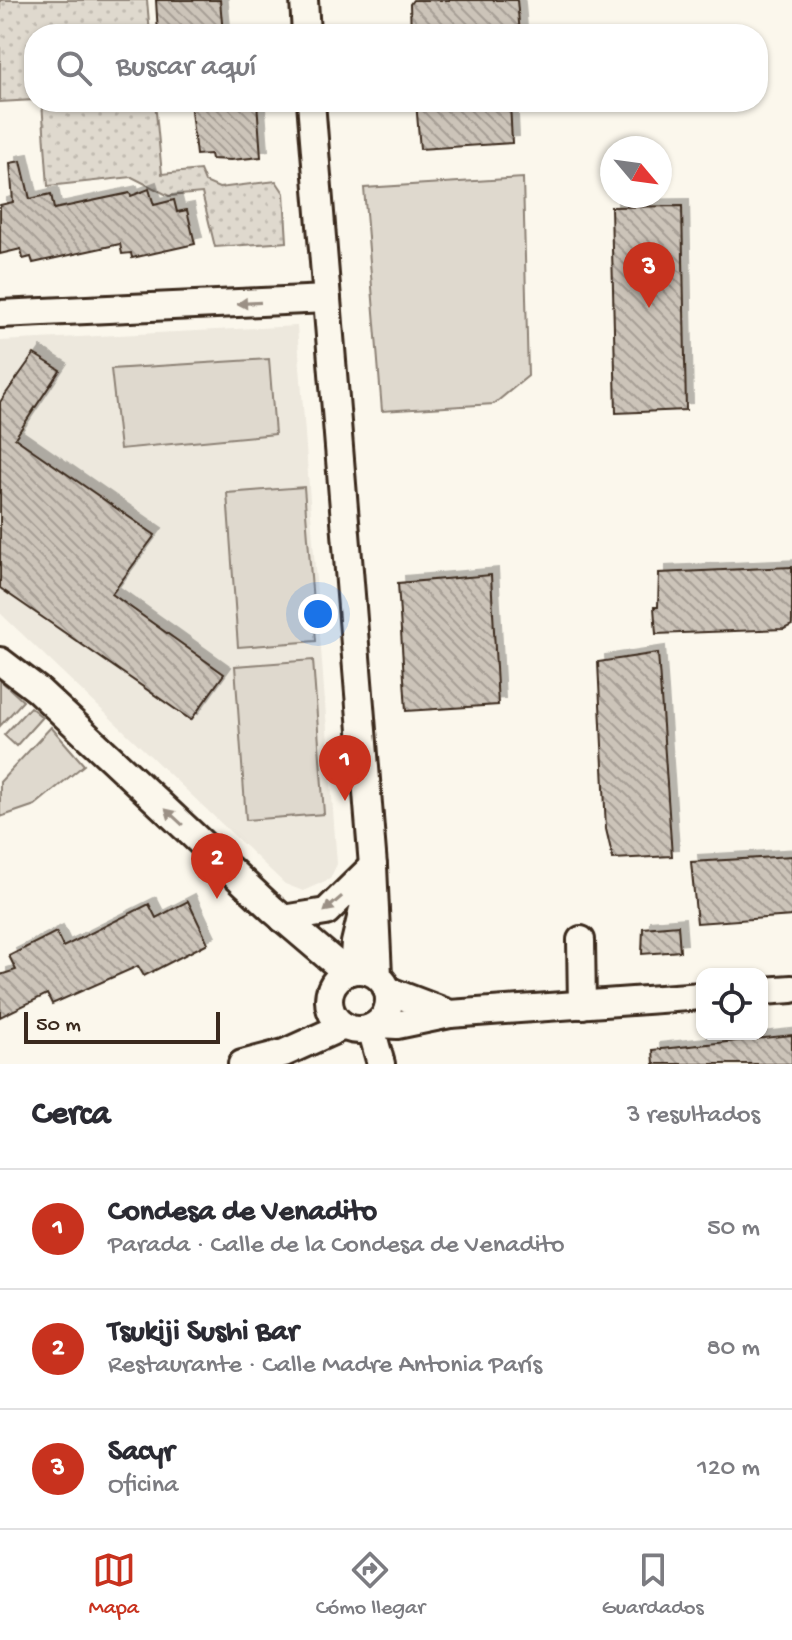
<!DOCTYPE html>
<html lang="es">
<meta charset="utf-8">
<style>
:root{--surface:#fff;--page:#f2f2f3;--text:#2b2b33;--muted:#7c7c81;--line:#e1e1e2;--accent:#c8321e}
body{margin:0;font-family:"Gochi Hand",sans-serif;background:var(--page);color:var(--text)}
.controls{position:absolute;right:24px;bottom:24px;display:grid;overflow:hidden;border-radius:16px;box-shadow:0 2px 6px #0004}
.controls button{width:72px;height:72px;display:grid;place-items:center;padding:0;border:0;border-bottom:2px solid var(--line);background:var(--surface);color:var(--text);font:40px sans-serif}
.compass{position:absolute;left:600px;top:136px;width:72px;height:72px;border-radius:50%;background:var(--surface);box-shadow:0 2px 6px #0004;rotate:119deg}
.scale{position:absolute;left:24px;bottom:20px;width:196px;box-sizing:border-box;padding-left:8px;border:4px solid #3b2a1e;border-top:0;font-size:22px;line-height:28px;white-space:nowrap;color:#3b2a1e;-webkit-text-stroke:6px #fbf7ec;paint-order:stroke}
.you{position:absolute;left:318px;top:614px;width:28px;height:28px;margin:-20px;border:6px solid #fff;border-radius:50%;background:#1a73e8;box-shadow:0 0 0 12px #1a73e833}
.badge{display:grid;place-items:center;width:52px;height:52px;border-radius:50%;background:var(--accent);color:#fff;font-size:26px;font-weight:700}
.pin{position:absolute;translate:-50% -66px;filter:drop-shadow(0 2px 4px #0008)}
.pin::after{content:'';position:absolute;top:42px;width:28px;height:24px;background:inherit;clip-path:polygon(0 0,100% 0,50% 100%)}
.list{margin:0;padding:0;list-style:none}
h2{display:flex;justify-content:space-between;align-items:center;height:104px;margin:0;padding:0 32px;font-size:34px}
h2 small{font-size:26px;font-weight:400;color:var(--muted)}
.list li{display:grid;grid-template-columns:52px 1fr auto;gap:24px;align-items:center;box-sizing:border-box;height:120px;padding:0 32px;border-top:2px solid var(--line)}
.list b{display:block;font-size:30px;white-space:nowrap}
.list p{margin:0;font-size:26px;white-space:nowrap;color:var(--muted)}
.list em{font-size:26px;font-style:normal;color:var(--muted)}
.icon{flex:none;width:44px;height:44px;fill:none;stroke:currentColor;stroke-width:2;stroke-linecap:round;stroke-linejoin:round}
.map{position:relative;flex:none;width:792px;height:1064px;overflow:hidden}
.search{position:absolute;background:var(--surface);box-shadow:0 2px 6px #0004;left:24px;right:24px;top:24px;height:88px;display:flex;align-items:center;gap:20px;box-sizing:border-box;padding:0 28px;border-radius:32px;color:var(--muted);font-size:30px}
.sheet{height:464px;background:var(--surface)}
nav{display:flex;justify-content:space-around;align-items:center;box-sizing:border-box;height:112px;border-top:2px solid var(--line);background:var(--surface);font-size:22px;color:var(--muted)}
nav a{display:grid;justify-items:center;gap:4px}
nav .on{color:var(--accent)}
.map>svg:first-child{display:block}
.built{fill:#ede8dd}
.grass{fill:url(#grass-dots);stroke:#8d8276;stroke-width:2}
.garden{fill:#dfd9ce;stroke:#8d8276;stroke-width:2}
.building{fill:url(#building-back-hatch);stroke:#3b2a1e;stroke-width:2;filter:url(#shadow)}
.lines{fill:none;stroke-linecap:round;stroke-linejoin:round}
.minor-casing{stroke:#3b2a1e;stroke-width:32}
.minor{stroke:#fbf7ec;stroke-width:26}
.oneway{fill:#9b9085}
</style>
<div class="map">
<svg width="792" height="1064" viewBox="0 0 792 1064">
<defs>
<pattern id="grass-dots" width="8" height="8" patternUnits="userSpaceOnUse" patternTransform="scale(2)"><rect width="8" height="8" fill="#dfd9ce"/><path d="M2 2h.1M6 6h.1" fill="none" stroke="#c0bab0" stroke-width="1.8" stroke-linecap="round"/></pattern>
<pattern id="building-back-hatch" width="6" height="6" patternUnits="userSpaceOnUse" patternTransform="scale(2)"><rect width="6" height="6" fill="#ccc4b9"/><path d="M-1 5l2 2M0 0l6 6M5-1l2 2" fill="none" stroke="#a79f96"/></pattern>
<filter id="shadow"><feDropShadow dx="7" dy="-7" stdDeviation="0" flood-color="#0004"/></filter>
</defs>
<rect width="100%" height="100%" fill="#fbf7ec"/>
<filter id="ink" filterUnits="userSpaceOnUse"><feTurbulence type="fractalNoise" baseFrequency=".0125" numOctaves="2"/><feDisplacementMap in="SourceGraphic" scale="16" xChannelSelector="R" yChannelSelector="G"/><feConvolveMatrix kernelMatrix="1 2 1 2 8 2 1 2 1" color-interpolation-filters="sRGB"/></filter>
<g filter="url(#ink)">
<polygon class="built" points="297,326 337,864 330,879 303,891 285,884 0,613 0,341"/>
<g class="grass">
<polygon points="0,0 147,0 150,34 34,34 34,100 0,102"/>
<polygon points="42,102 155,102 162,174 200,170 205,182 219,188 276,181 284,193 287,242 215,247 202,193 169,196 132,177 48,186"/>
</g>
<g class="garden">
<polygon points="523,178 528,376 494,404 382,411 364,188"/>
<polygon points="269,359 275,434 120,449 111,369"/>
<polygon points="304,487 316,641 238,647 227,493"/>
<polygon points="313,660 324,814 246,820 235,666"/>
<polygon points="0,680 23,701 0,726"/>
<polygon points="30,707 42,717 16,746 4,735"/>
<polygon points="51,727 84,765 35,805 0,817 0,782"/>
</g>
<g class="building">
<polygon points="156,0 220,0 223,34 158,34"/>
<polygon points="413,0 517,0 520,34 411,34 410,4"/>
<polygon points="190,102 257,102 261,157 231,160 211,159 210,154 196,155"/>
<polygon points="416,102 510,102 512,143 420,149"/>
<polygon points="21,161 30,199 51,194 54,209 130,193 131,196 149,189 154,205 174,200 177,212 187,210 195,244 132,258 131,253 122,254 120,244 33,263 31,257 23,259 21,249 0,254 0,205 13,202 10,163"/>
<polygon points="682,206 686,410 616,413 611,207"/>
<polygon points="34,354 60,370 15,438 155,535 112,594 224,674 191,720 0,588 0,402"/>
<polygon points="792,567 792,625 784,629 656,634 654,607 658,607 659,573"/>
<polygon points="491,575 498,705 406,711 398,583"/>
<polygon points="658,653 672,856 613,859 606,829 598,662"/>
<polygon points="792,856 792,916 697,923 691,862"/>
<polygon points="188,901 208,943 144,976 138,966 52,1004 47,994 0,1017 0,975 16,970 9,956 56,932 63,947 149,904 156,918"/>
<polygon points="678,925 680,951 642,954 643,928"/>
<polygon points="792,1035 792,1064 654,1064 653,1050"/>
</g>
<g class="lines">
<g class="minor-casing">
<g id="minor">
<polyline points="304,0 306,34"/>
<polyline points="311,102 373,866 378,976"/>
<polyline points="0,314 327,299"/>
<polyline points="0,661 38,690 272,909 346,972"/>
<polyline points="283,919 326,912 373,866"/>
<polyline points="581,940 582,1005"/>
<polyline points="353,970 355,943 366,897"/>
<circle cx="359" cy="1000" r="30"/>
<polyline points="387,990 450,1014"/>
<polyline points="762,991 792,989"/>
<polyline points="378,1024 397,1025 450,1014 702,996"/>
<polyline points="371,1028 381,1064"/>
<polyline points="242,1064 284,1053 344,1026"/>
</g>
</g>
<use href="#minor" class="minor"/>
</g>
<defs><path id="oneway-solid" d="M-6-.8H1V-3.2L6.5 0L1 3.2V.8H-6Z" transform="scale(2)"/></defs>
<g class="oneway">
<use href="#oneway-solid" transform="translate(249 303) rotate(177)"/>
<use href="#oneway-solid" transform="translate(174 817) rotate(-137)"/>
<use href="#oneway-solid" transform="translate(333 904) rotate(139)"/>
</g>
</g>
</svg>
<div class="controls">
<button><svg class="icon" aria-label="locate" viewBox="0 0 24 24"><circle cx="12" cy="12" r="6"/><path d="M12 2v4M12 18v4M2 12h4M18 12h4"/></svg></button>
</div>
<svg class="compass" viewBox="-18 -18 36 36"><path d="M0-13l5 13h-10z" fill="#e53935"/><path d="M0 13l5-13h-10z" fill="#7c7c81"/></svg>
<div class="scale">50 m</div>
<div class="you"></div>
<div class="pin badge" style="left:345px;top:801px">1</div>
<div class="pin badge" style="left:217px;top:899px">2</div>
<div class="pin badge" style="left:649px;top:308px">3</div>
<div class="search"><svg class="icon" aria-label="search" viewBox="0 0 24 24"><circle cx="10" cy="10" r="6"/><path d="M15 15l6 6"/></svg>Buscar aquí</div>
</div>
<section class="sheet">
<h2>Cerca<small>3 resultados</small></h2>
<ul class="list">
<li><span class="badge">1</span><div><b>Condesa de Venadito</b><p>Parada · Calle de la Condesa de Venadito</p></div><em>50 m</em></li>
<li><span class="badge">2</span><div><b>Tsukiji Sushi Bar</b><p>Restaurante · Calle Madre Antonia París</p></div><em>80 m</em></li>
<li><span class="badge">3</span><div><b>Sacyr</b><p>Oficina</p></div><em>120 m</em></li>
</ul>
</section>
<nav>
<a class="on"><svg class="icon" aria-label="map" viewBox="0 0 24 24"><path d="M3 6l6-2 6 2 6-2v14l-6 2-6-2-6 2zM9 4v14M15 6v14"/></svg>Mapa</a>
<a><svg class="icon" aria-label="directions" viewBox="0 0 24 24"><path d="M12 3l9 9-9 9-9-9zM9 14v-3h6M13 9l2 2-2 2"/></svg>Cómo llegar</a>
<a><svg class="icon" aria-label="saved" viewBox="0 0 24 24"><path d="M7 4h10v16l-5-4-5 4z"/></svg>Guardados</a>
</nav>
